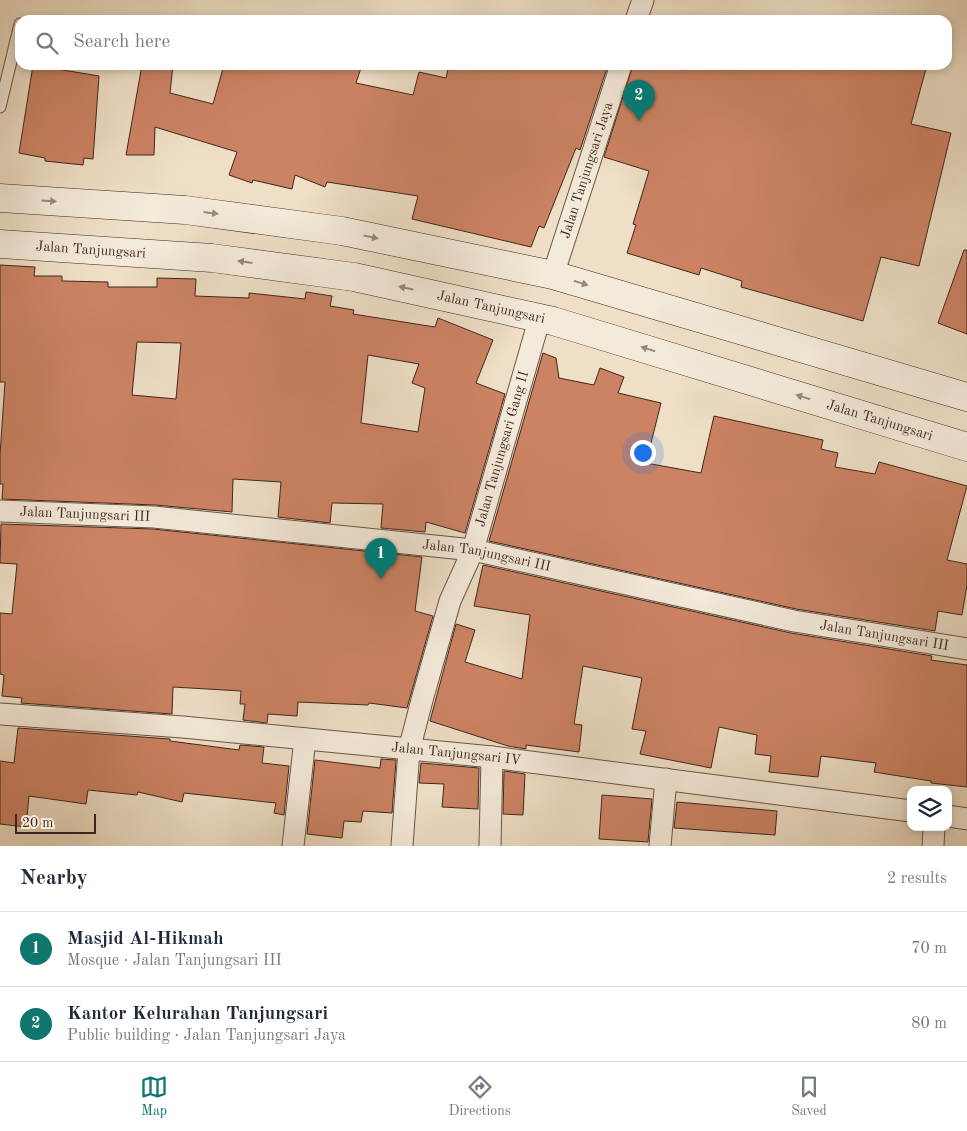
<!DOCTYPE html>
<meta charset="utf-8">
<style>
:root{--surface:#fff;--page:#f2f2f3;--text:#1f2937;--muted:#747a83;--line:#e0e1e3;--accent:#0f766e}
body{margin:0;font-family:"Old Standard TT",serif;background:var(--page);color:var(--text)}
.controls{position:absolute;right:15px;bottom:15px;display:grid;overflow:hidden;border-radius:10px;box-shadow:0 2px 8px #0003}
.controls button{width:45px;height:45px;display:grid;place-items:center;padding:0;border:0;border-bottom:1px solid var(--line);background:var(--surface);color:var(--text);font:25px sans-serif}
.scale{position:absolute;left:15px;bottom:12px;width:81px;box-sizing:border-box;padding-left:5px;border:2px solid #3f261d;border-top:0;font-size:14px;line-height:18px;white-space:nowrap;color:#3f261d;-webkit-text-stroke:4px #f4eada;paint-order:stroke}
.you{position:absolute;left:642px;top:452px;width:18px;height:18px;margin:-12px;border:4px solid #fff;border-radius:50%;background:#1a73e8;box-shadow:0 0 0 8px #1a73e833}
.badge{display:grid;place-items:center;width:32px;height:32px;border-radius:50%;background:var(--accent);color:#fff;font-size:16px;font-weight:700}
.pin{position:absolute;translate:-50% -41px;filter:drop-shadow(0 1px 2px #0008)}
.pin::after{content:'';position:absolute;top:26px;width:18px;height:15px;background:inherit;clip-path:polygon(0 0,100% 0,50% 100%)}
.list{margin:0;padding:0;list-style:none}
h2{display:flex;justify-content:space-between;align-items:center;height:65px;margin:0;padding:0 20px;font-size:21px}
h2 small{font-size:16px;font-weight:400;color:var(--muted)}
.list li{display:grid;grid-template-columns:32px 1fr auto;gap:15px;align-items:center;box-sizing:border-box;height:75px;padding:0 20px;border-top:1px solid var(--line)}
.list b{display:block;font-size:19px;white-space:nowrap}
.list p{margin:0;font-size:16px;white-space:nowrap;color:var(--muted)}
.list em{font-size:16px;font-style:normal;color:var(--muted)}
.icon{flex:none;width:28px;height:28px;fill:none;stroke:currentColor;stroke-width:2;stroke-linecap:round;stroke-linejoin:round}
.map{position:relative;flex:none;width:967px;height:846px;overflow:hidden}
.search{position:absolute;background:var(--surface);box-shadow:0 2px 8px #0003;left:15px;right:15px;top:15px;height:55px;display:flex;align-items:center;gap:12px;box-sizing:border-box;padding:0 18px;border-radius:15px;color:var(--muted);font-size:19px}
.sheet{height:215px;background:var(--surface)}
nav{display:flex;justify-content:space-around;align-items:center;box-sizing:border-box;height:70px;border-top:1px solid var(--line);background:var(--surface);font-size:14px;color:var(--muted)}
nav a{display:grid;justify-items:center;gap:2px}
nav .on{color:var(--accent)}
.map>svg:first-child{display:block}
.building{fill:#cc8364;stroke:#3f261d;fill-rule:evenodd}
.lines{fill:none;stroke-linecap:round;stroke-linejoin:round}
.lane-casing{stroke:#6b5447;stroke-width:13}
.street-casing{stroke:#6b5447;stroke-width:23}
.secondary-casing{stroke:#3f261d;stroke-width:29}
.lane{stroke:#f4eada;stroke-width:11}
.street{stroke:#f4eada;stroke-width:21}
.secondary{stroke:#f4eada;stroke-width:28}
.oneway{fill:#9a887c}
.labels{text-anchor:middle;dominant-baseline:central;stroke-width:4;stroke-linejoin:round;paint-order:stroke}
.street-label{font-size:14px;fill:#3f261d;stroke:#f4eada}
</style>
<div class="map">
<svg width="967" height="846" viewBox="0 0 967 846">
<rect width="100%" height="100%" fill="#eedfc6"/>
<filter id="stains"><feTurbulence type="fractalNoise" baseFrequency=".004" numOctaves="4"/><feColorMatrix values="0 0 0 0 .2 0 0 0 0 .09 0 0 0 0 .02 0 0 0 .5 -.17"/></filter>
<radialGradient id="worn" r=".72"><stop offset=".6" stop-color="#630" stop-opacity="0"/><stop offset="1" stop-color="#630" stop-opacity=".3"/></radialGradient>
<g class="building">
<polygon points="33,65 99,76 93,159 84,158 83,165 45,161 45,158 19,153"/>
<polygon points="142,65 173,65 170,93 213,104 224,65 362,65 356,83 413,95 419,72 446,78 449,65 608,65 580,150 576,148 544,228 539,226 531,247 412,219 418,196 327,182 325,187 295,175 292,189 253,180 252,183 229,175 237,152 155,127 154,155 126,155"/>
<polygon points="633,65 927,65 911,124 951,133 919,266 881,257 863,321 741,287 742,281 701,268 699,275 627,253 636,225 633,224 649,171 604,157"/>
<polygon points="964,250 967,250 967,334 938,323"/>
<path d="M0 265 35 267 34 276H62V281L108 282V287H157V278L196 279 195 296 249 298V293L305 299 306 292 332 296 330 306 354 310 353 314 435 327 438 318 493 340 476 383 505 394 465 533 426 522 425 532 381 528 383 504 332 503 330 523 278 517 281 482 233 479 232 512 155 505 2 499 3 484H0V455L5 382H0ZM137 342 181 343 176 399 132 395ZM368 355 419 364 412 383 425 388 418 432 361 423Z"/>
<polygon points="543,353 556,358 559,378 594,385 600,368 624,377 618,393 661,403 646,463 701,473 714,416 823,440 821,449 838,453 835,467 875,474 879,462 967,486 947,560 967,564 967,585 962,615 938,611 935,631 796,609 489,541"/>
<polygon points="1,524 153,529 422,557 415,611 433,616 407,708 369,703 368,705 298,702 297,716 268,714 267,723 243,720 245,704 240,704 241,691 173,687 172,714 21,703 22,698 2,696 4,675 0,674 0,613 12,614 17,564 0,563"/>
<polygon points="483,565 791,633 932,656 931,660 967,665 967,787 931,783 931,781 874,772 876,763 821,756 818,777 769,772 771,756 755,754 757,735 719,727 711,768 640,754 646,731 632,729 642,678 583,666 574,724 582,725 579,752 526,745 526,749 508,746 430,721 456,624 475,630 465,662 522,679 530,615 474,606"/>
<polygon points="18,728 170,739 170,741 239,750 240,745 264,747 262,763 289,766 284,815 274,813 276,803 184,793 182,802 138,792 137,795 88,790 86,804 29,796 26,827 0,824 0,761 14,763"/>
<polygon points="381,759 396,760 392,813 363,811 361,822 344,821 342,838 307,834 315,760 380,768"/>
<polygon points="421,763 479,768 478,809 442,807 444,784 419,783"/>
<polygon points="504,771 525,774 523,815 503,814"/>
<polygon points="602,795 652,799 648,842 599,839"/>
<polygon points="677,802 777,811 775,835 674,828"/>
</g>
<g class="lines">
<g class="lane-casing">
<polyline id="lane" points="0,107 20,24"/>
</g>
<g class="street-casing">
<g id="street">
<polyline points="636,20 643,0"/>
<path id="s1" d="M553 275 621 65"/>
<path id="s2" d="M0 511 154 517 473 550 794 621 967 649"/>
<path id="s3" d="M0 714 183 727 492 757 911 811"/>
<polyline points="948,816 967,819"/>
<polyline points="293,846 305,739"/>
<path id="s4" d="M402 846 409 750 422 700 450 601 473 550 540 317"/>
<polyline points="490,846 492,757"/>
<polyline points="660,846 666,779"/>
<polyline points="933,846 934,827"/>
</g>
</g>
<g class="secondary-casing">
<g id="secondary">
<polyline points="0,198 185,210 342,231 553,275 967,397"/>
<path id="s5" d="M0 244 212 258 354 277 553 321 967 447"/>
</g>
</g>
<use href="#lane" class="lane"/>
<use href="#street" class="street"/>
<use href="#secondary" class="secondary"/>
</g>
<defs><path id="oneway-solid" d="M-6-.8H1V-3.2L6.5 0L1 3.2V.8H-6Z" transform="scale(1.25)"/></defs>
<g class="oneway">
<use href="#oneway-solid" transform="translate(49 201) rotate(4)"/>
<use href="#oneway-solid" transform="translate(211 213) rotate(7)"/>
<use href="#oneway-solid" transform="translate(371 237) rotate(12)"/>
<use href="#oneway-solid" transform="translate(245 262) rotate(-172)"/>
<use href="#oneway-solid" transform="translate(581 283) rotate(17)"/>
<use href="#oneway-solid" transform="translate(406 288) rotate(-168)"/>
<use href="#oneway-solid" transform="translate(648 349) rotate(-163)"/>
<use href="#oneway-solid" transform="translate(803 397) rotate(-163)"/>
</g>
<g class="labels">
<g class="street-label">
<text stroke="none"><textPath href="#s1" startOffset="110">Jalan Tanjungsari Jaya</textPath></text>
<text stroke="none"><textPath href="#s5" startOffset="91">Jalan Tanjungsari</textPath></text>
<text stroke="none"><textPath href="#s5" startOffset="496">Jalan Tanjungsari</textPath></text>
<text stroke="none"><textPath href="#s5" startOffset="901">Jalan Tanjungsari</textPath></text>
<text stroke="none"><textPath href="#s4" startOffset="412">Jalan Tanjungsari Gang II</textPath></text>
<text stroke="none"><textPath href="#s2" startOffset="85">Jalan Tanjungsari III</textPath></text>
<text stroke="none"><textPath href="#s2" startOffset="489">Jalan Tanjungsari III</textPath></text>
<text stroke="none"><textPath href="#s2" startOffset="895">Jalan Tanjungsari III</textPath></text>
<text stroke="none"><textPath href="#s3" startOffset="458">Jalan Tanjungsari IV</textPath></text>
</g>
</g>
<rect width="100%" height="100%" filter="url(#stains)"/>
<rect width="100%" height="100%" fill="url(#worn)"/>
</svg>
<div class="controls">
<button><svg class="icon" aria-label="layers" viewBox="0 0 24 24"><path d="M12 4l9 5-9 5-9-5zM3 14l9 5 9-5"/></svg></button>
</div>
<div class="scale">20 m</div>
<div class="you"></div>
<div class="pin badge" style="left:381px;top:579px">1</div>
<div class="pin badge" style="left:639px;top:121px">2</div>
<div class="search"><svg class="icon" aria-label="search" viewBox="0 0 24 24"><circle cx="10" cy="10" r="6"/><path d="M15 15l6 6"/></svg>Search here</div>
</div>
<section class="sheet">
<h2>Nearby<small>2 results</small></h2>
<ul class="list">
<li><span class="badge">1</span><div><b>Masjid Al-Hikmah</b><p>Mosque · Jalan Tanjungsari III</p></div><em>70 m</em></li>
<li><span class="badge">2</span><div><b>Kantor Kelurahan Tanjungsari</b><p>Public building · Jalan Tanjungsari Jaya</p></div><em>80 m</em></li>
</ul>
</section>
<nav>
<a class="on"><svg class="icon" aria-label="map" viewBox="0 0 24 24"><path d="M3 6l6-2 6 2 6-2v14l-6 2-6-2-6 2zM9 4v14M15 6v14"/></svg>Map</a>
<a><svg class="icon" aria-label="directions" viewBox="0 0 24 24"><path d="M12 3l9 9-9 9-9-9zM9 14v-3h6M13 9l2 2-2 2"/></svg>Directions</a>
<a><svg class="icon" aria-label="saved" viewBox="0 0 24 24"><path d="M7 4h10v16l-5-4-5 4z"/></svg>Saved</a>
</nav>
